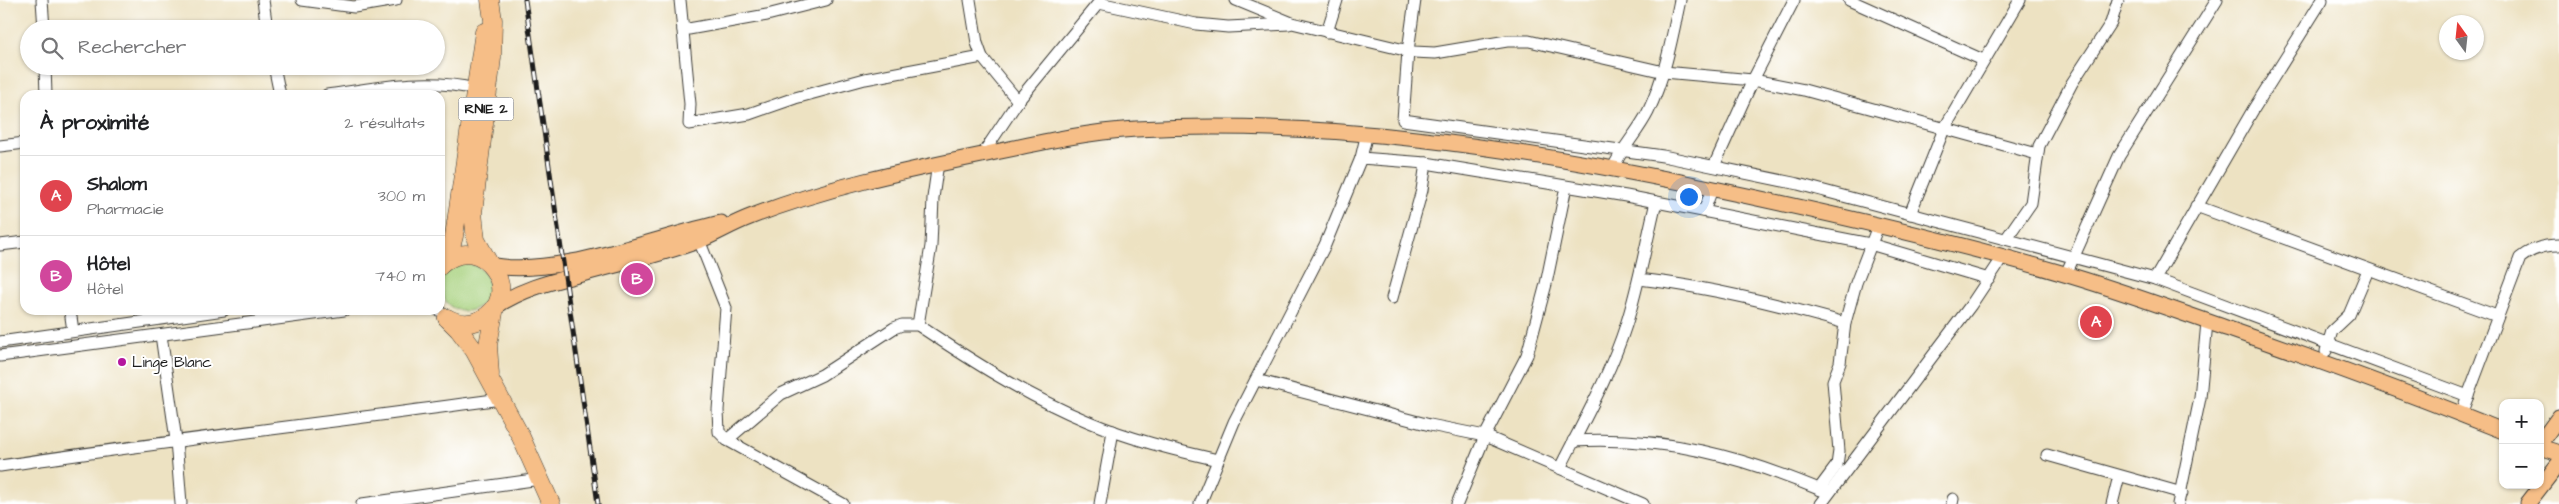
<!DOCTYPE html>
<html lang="fr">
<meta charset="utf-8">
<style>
:root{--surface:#fff;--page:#f2f2f2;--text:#202124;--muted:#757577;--line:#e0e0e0;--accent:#ea580c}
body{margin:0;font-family:"Architects Daughter",sans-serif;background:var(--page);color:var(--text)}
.controls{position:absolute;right:15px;bottom:15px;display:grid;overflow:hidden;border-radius:10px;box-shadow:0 1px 4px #0004}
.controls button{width:45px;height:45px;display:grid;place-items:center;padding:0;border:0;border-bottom:1px solid var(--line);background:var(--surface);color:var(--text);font:25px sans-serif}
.compass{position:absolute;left:2439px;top:15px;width:45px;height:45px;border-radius:50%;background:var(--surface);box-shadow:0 1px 4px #0004;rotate:345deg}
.you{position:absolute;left:1688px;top:196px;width:18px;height:18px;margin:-12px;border:4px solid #fff;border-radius:50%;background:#1a73e8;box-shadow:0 0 0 8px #1a73e833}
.badge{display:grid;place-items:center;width:32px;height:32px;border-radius:50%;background:var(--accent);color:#fff;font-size:16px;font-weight:700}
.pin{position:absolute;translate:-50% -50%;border:2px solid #fff;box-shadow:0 1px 5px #0006}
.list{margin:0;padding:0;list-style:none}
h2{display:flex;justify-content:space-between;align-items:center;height:65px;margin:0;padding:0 20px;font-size:21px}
h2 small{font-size:16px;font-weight:400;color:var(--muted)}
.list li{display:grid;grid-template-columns:32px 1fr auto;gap:15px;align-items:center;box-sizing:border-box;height:80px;padding:0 20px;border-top:1px solid var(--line)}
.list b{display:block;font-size:19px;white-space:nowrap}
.list p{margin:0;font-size:16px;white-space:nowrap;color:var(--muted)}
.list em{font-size:16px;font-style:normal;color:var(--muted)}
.icon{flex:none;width:28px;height:28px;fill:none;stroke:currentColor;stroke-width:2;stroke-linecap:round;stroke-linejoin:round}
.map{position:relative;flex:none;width:2559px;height:504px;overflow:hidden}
.search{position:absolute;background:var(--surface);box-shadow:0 1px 4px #0004;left:20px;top:20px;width:425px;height:55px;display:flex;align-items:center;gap:12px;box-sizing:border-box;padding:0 18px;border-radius:28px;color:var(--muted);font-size:19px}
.panel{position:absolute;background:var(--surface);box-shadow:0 1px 4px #0004;left:20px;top:90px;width:425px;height:225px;border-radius:15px}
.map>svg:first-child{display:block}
.green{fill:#a6d07c;stroke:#61764c}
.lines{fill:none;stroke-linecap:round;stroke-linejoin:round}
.minor-casing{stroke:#3b3a35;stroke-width:13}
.major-casing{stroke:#3b3a35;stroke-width:17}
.highway-casing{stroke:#3b3a35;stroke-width:19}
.minor{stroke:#fff;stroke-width:11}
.major{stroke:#f6be87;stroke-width:15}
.highway{stroke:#f6be87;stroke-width:18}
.rail-casing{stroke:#1c1c1c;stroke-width:5}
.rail{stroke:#fff;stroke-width:3;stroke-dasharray:9;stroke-linecap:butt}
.poi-dot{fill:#b5179e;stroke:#fff;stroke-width:2}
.labels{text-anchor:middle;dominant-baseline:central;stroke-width:4;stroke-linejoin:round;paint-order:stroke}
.shield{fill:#fff;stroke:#606060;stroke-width:1}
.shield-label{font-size:14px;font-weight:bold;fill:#1c1c1c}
.poi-label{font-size:15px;fill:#1c1c1c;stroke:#fff;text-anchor:start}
</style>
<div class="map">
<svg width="2559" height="504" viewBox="0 0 2559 504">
<rect width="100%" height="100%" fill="#fff"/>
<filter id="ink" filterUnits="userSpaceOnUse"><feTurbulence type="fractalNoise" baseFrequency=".02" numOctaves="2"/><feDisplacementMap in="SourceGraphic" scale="10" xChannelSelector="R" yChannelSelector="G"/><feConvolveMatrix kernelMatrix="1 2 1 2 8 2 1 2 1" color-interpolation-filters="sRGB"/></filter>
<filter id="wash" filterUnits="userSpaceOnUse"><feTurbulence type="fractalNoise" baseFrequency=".0096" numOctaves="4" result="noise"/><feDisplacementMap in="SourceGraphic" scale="20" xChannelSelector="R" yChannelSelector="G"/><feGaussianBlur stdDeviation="1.12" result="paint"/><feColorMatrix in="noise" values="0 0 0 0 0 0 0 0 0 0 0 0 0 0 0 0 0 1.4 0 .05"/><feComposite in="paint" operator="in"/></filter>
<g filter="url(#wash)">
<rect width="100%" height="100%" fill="#ede2c2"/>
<circle class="green" cx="465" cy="287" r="24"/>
</g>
<g filter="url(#ink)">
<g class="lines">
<g class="minor-casing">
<g id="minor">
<polyline points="42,0 44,29"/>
<polyline points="263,0 267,29"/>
<polyline points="302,0 354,7 396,0"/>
<polyline points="680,0 690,104 689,124 749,114 795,98 865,79 982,57"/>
<polyline points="970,0 977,43 982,57 1018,101"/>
<polyline points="1236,0 1292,23 1413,52 1435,53 1507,41 1529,41 1664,72 1753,80 1804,90 2037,154"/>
<polyline points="1415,0 1408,51 1403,120 1663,156 1798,184 2155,279 2468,396"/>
<polyline points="1849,0 1983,60"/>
<polyline points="1099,3 1196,24 1228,27 1289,24"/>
<polyline points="245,29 266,26"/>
<polyline points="683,30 767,15 826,0"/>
<polyline points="1327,32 1337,0"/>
<polyline points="45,66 46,95"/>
<polyline points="274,66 280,95"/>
<path d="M327 95C375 88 427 77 475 89"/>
<polyline points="0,146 25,143"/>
<polyline points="982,155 1018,101 1101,0"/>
<polyline points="1361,158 1367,133"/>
<polyline points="1714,166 1753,80 1794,0"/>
<path d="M1613 168C1622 148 1638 132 1648 112 1665 77 1672 38 1680 0"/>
<polyline points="2196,206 2497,316"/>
<polyline points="1704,211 1712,189"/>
<polyline points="1910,214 1944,129 2020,0"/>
<polyline points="2006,239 2031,203 2039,146 2072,83 2111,23 2118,0"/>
<polyline points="699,240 726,308 718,410 719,432 727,440 843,504"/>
<polyline points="0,245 25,242"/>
<polyline points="2066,274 2119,156 2217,0"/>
<path d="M1639 279C1710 287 1777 304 1845 323"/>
<polyline points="2155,279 2253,110 2322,0"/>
<polyline points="1392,298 1422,190 1426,163"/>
<polyline points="70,310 73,331"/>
<polyline points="438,310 439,310"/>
<polyline points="918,325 931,246 933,198 938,163"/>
<polyline points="161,335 176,440 181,504"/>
<polyline points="0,342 224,310"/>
<polyline points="2326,351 2332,331 2349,315 2368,270"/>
<polyline points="0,356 344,310"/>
<polyline points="1256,380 1430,425 1485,436 1643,504"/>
<path d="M2461 414 2520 258C2531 249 2545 245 2559 245"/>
<path d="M727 440 781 394 822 375 894 328 902 325H918C972 361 1027 396 1087 421 1129 439 1174 450 1218 460"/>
<path d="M1573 441C1666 436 1741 456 1826 492"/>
<polyline points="2047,455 2182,493"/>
<path d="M0 466C166 441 333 422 500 399"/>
<path d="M1560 468C1583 422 1610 375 1626 325 1639 285 1646 243 1656 202"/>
<polyline points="1819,489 1837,465 1839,451 1833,381 1840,363 1845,323 1856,283 1878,226"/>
<polyline points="362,504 540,479"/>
<polyline points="1100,504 1113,431"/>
<polyline points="1200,504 1234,422 1325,245 1361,158 1426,163 1626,196 1870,244 1989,279"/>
<polyline points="1457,504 1485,436 1527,355 1546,284 1566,187"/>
<polyline points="1821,504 1971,305 2003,257"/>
<polyline points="1952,504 1953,499"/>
<polyline points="2112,504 2119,476"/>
<polyline points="2178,504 2200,398 2207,322"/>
</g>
</g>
<g class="major-casing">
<g id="major">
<path d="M490 265C554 279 656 237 721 223"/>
<path d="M495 307C523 288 551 282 582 274 622 263 664 254 703 239 719 232 734 223 750 217 824 188 904 171 982 155 1033 144 1084 132 1136 129 1328 119 1518 148 1705 187 1825 212 1944 239 2061 273 2117 289 2173 310 2229 329 2321 361 2412 394 2503 431"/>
<polyline points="2540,443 2559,417"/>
<polyline points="2540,447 2559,453"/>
<polyline points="2528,503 2559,463"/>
</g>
</g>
<g class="highway-casing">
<g id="highway">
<path d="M442 264C483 229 527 297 480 320 469 325 458 324 447 318"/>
<polyline points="490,265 476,240 473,213 492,58 493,20 490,0"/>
<polyline points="440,266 450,251 454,236 484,32"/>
<polyline points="447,318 459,330 474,350 520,435 551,504"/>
<polyline points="490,375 488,345 495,307"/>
</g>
</g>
<use href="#minor" class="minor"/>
<use href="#major" class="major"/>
<use href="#highway" class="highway"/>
<g class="rail-casing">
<polyline id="rail" points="525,0 598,504"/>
</g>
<use href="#rail" class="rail"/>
</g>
</g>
<circle class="poi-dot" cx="122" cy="362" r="5"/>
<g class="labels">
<rect class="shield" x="458.5" y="97.5" width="55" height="23" rx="4"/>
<g class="shield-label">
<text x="486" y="109">RNIE 2</text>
</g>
<g class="poi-label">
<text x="132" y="362">Linge Blanc</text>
</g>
</g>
</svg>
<div class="controls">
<button>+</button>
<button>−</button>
</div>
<svg class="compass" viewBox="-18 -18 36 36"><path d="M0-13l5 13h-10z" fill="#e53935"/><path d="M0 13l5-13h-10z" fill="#757577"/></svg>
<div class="you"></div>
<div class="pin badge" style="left:2096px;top:322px;background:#e0444e">A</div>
<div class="pin badge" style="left:637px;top:279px;background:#d1479c">B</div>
<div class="search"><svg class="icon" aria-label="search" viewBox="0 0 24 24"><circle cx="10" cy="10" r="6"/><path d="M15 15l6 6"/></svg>Rechercher</div>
<section class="panel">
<h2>À proximité<small>2 résultats</small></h2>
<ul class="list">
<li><span class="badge" style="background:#e0444e">A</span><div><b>Shalom</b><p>Pharmacie</p></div><em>300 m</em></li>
<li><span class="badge" style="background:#d1479c">B</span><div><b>Hôtel</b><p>Hôtel</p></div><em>740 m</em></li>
</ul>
</section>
</div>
